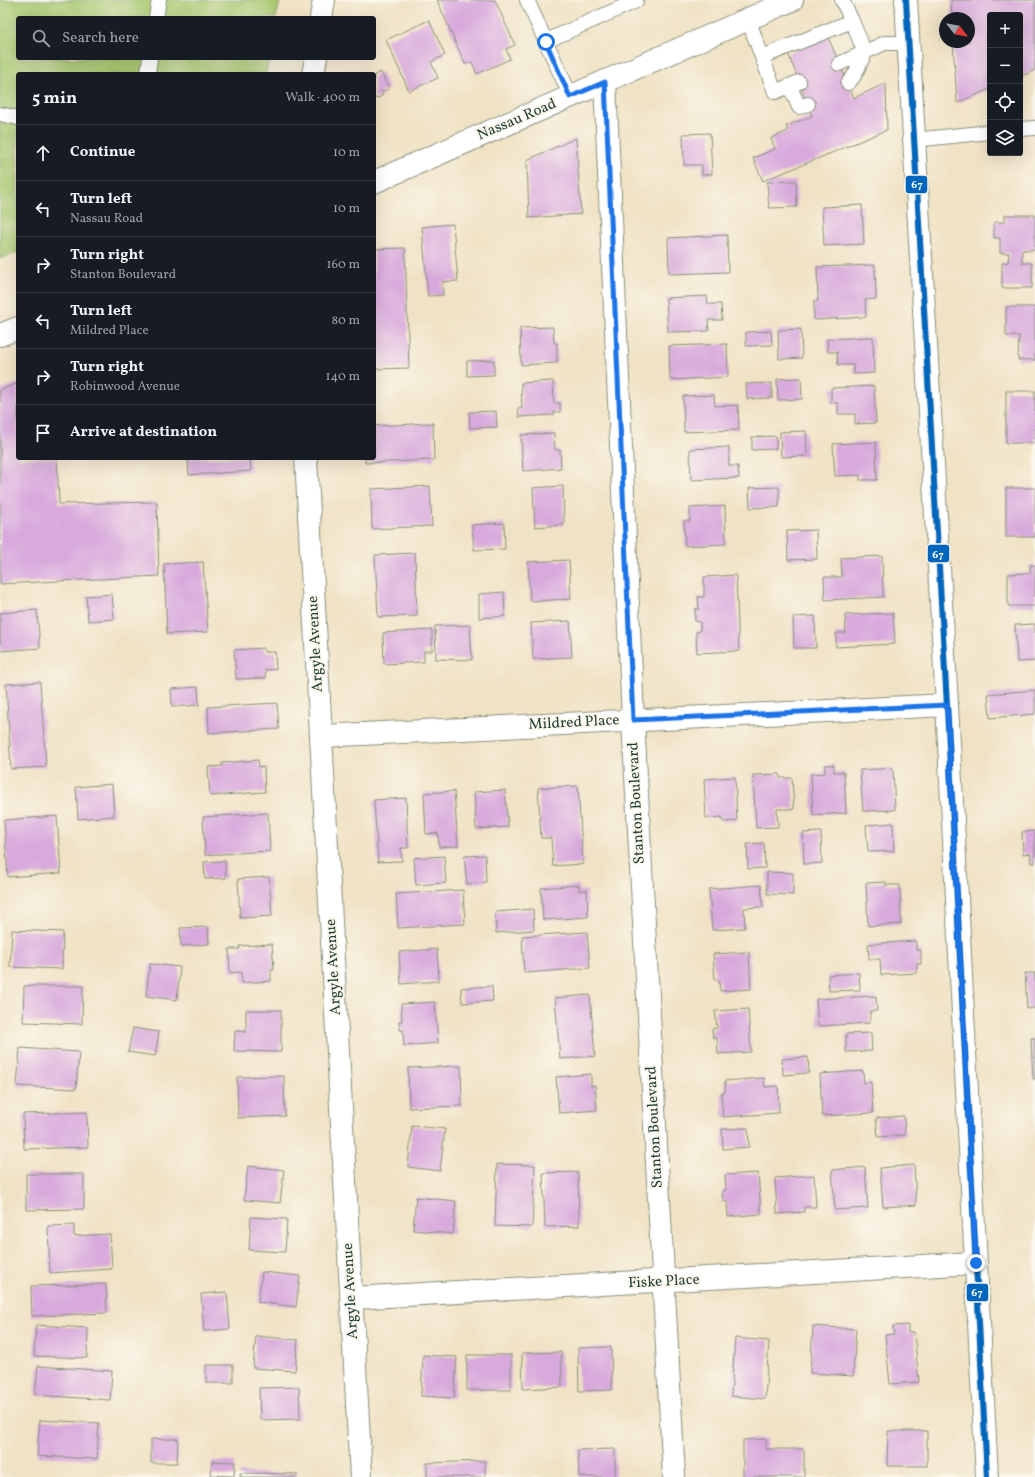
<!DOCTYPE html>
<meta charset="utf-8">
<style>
:root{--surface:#171b24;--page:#242831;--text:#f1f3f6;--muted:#9ea1a6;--line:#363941}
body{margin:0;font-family:Vollkorn,serif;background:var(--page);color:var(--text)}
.controls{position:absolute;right:12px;top:12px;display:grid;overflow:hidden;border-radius:4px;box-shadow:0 4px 16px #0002}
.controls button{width:36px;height:36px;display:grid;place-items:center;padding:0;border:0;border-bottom:1px solid var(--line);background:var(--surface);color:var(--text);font:20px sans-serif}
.compass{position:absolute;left:939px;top:12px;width:36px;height:36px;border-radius:50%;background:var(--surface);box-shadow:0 4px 16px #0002;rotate:121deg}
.stop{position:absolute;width:12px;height:12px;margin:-9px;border:3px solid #1a73e8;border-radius:50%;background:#fff}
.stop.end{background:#1a73e8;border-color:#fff;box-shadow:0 1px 4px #0008}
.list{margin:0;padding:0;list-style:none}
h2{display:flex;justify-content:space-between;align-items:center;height:52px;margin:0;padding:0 16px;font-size:17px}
h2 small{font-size:13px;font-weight:400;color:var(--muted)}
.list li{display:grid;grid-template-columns:26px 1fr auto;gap:12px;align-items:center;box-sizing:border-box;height:56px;padding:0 16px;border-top:1px solid var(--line)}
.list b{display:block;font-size:15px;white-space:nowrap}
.list p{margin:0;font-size:13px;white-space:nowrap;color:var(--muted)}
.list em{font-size:13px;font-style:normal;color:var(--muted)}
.icon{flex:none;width:22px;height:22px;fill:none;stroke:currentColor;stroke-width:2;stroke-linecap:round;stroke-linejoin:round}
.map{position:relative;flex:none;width:1035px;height:1477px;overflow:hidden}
.search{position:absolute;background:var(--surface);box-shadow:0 4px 16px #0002;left:16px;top:16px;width:360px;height:44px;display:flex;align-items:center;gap:10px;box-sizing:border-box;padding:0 14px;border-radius:4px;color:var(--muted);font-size:15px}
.panel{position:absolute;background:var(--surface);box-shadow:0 4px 16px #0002;left:16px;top:72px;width:360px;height:388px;border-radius:4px}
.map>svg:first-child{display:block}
.green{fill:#a9c971;stroke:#648352}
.building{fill:#d8a9dc}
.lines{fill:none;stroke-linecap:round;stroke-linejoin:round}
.service-casing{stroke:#88907c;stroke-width:16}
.minor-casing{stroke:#88907c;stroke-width:24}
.primary-casing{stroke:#88907c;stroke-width:24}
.service{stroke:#fff;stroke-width:14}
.minor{stroke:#fff;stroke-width:22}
.primary{stroke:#fff;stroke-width:22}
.bus-1-casing{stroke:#fbf7ec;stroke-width:9}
.bus-1{stroke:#0065bd;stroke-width:6}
.route{stroke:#1a73e8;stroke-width:5}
.labels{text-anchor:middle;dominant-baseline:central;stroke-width:4;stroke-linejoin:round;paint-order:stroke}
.street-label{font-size:15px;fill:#1f3d34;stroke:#fbf7ec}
.line-badge{stroke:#fbf7ec;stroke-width:1.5}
.badge-label{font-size:11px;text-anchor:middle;font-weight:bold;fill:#fff}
</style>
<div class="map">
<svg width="1035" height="1477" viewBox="0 0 1035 1477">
<rect width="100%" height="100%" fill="#fbf7ec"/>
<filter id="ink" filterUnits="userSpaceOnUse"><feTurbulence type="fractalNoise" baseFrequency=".025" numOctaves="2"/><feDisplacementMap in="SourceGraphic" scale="8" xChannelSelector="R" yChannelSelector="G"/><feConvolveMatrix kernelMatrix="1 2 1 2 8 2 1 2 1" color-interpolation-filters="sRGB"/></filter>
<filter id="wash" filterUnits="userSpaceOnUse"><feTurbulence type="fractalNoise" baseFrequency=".012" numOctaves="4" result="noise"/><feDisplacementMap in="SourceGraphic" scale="16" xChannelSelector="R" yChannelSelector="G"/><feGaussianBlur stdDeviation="0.9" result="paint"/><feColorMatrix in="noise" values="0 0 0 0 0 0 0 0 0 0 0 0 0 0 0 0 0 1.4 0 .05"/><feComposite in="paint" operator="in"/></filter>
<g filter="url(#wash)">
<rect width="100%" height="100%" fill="#f0e2c4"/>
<polygon class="green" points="0,0 280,0 276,18 18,18 18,58 269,58 266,74 18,74 18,252 0,259"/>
<g id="blocks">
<g class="building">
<polygon points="437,0 495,0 515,45 506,49 510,59 477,74 472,62 465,64"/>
<polygon points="951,0 1035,0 1035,70 1020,77 1020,15 990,15 990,89 957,103 953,42 969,42 969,18 952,18"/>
<polygon points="429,20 445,55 431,62 438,78 409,91 386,40"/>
<polygon points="828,37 854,98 886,83 887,130 763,181 753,158 775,149 771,138 788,131 786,126 812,116 788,53"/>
<polygon points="381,72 389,89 381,92 383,95 376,99 374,96 374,75"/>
<polygon points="710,133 712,174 702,175 702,165 684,165 683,134"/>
<polygon points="576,138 581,214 529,218 527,160"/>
<polygon points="796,181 797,207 769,208 767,182"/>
<polygon points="862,205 864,244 824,246 822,207"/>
<polygon points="1005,215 1035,215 1035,250 1022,250 1022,263 1032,263 1032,288 1002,288 1002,263 1008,262 1009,253 1000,253 1000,238 994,238 994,222 1005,222"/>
<polygon points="453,224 458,281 442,282 443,295 428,296 422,227"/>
<polygon points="727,235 728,272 669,274 668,238"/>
<polygon points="405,248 409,368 374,369 374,249"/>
<polygon points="875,265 876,299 865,300 866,317 814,320 814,301 818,301 817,267"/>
<polygon points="707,296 708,304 721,304 722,320 708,320 709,331 668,332 666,298"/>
<polygon points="1006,307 1035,307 1035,360 1018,360 1019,336 1006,336"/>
<polygon points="553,327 554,343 557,343 557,363 521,365 520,328"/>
<polygon points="801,329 802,358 779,359 778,330"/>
<polygon points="771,331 772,345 746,346 746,332"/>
<polygon points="873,337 874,373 854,374 853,365 838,365 837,352 828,352 827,339"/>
<polygon points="727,344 728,377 670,380 669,346"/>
<polygon points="494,360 494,375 467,376 467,361"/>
<polygon points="801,378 802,399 778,400 777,379"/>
<polygon points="553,381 554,403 560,403 560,412 554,412 554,415 519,417 518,408 522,408 521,383"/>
<polygon points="18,383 18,458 57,458 59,504 157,502 159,576 0,584 0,390"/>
<polygon points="772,383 772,398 747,399 746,384"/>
<polygon points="874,386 876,423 855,424 855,414 838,414 838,403 831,403 831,388"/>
<rect x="1006" y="391" width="29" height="52"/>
<polygon points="714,395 715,406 738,405 739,430 684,432 683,396"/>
<polygon points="496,411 497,427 470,428 469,412"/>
<polygon points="433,423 434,460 365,463 365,458 374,458 374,426"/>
<polygon points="806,431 807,456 781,457 780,432"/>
<polygon points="554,433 555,450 560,450 561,468 523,471 521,435"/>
<polygon points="776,436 776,449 752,450 752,437"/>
<polygon points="876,442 877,480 860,480 860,475 835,476 833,444"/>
<polygon points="729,447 729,466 738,466 739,478 691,480 690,449"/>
<polygon points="188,458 250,458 251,471 189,475"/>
<polygon points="430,486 432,526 372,529 371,489"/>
<polygon points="563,486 564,525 535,527 533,488"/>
<polygon points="779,487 779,507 750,508 749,488"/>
<rect x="1006" y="488" width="29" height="49"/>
<polygon points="725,506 726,544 685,546 684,521 690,521 690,508"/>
<polygon points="504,523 505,549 474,550 472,525"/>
<polygon points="816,530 817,559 788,560 787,531"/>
<polygon points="415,553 417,616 378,617 375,555"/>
<polygon points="882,556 883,597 825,600 824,577 842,577 841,558"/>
<polygon points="569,560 571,599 530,601 528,562"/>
<polygon points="203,562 208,632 167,634 164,564"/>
<polygon points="1030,565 1035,565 1035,606 1008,606 1008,574 1030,573"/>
<polygon points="736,575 739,651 697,653 696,632 700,631 700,622 695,621 695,609 699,609 698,597 704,597 704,577"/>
<polygon points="504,592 505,616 479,618 479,594"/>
<polygon points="112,594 114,619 88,621 86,596"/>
<polygon points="37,610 40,648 0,651 0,613"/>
<polygon points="893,613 895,644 836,647 836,633 846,633 845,615"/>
<polygon points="815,616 816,648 794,648 793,617"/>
<polygon points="570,621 572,657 533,659 531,623"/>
<polygon points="1035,624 1035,661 1017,662 1015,625"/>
<polygon points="470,625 472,660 436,659 435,626"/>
<polygon points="432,630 432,651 424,651 424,662 384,664 383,633"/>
<polygon points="264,648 264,652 275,652 276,669 265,670 266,678 236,679 234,650"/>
<polygon points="40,682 46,767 11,769 6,684"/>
<polygon points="198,687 199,705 172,707 171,689"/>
<polygon points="1035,690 1035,714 990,718 988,694"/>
<polygon points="277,703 279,729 209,733 208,707"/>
<polygon points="258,760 259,767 264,767 265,792 210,796 208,767 222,766 222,763"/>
<polygon points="825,765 834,765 834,772 844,772 846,813 813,815 811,774 825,773"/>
<polygon points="893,768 895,810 863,811 860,770"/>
<polygon points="780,774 780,778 792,778 794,809 777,809 778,827 756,828 753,775"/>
<polygon points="735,777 737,821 723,822 722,817 706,818 704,779"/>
<polygon points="112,784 114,816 78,819 76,787"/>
<polygon points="578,786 583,864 553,866 551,838 541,838 538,788"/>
<polygon points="505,790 508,827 476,829 474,792"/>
<polygon points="454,791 458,846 439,847 438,833 426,834 424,793"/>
<polygon points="406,798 408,848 401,848 402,861 378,862 374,800"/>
<polygon points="268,813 270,851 205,855 203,817"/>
<polygon points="57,816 61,873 8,877 4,820"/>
<polygon points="893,823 894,851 868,852 866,825"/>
<polygon points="1035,831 1035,863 1031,863 1030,853 1023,854 1022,832"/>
<polygon points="821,832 822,863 804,864 803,833"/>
<polygon points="764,843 765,868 748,869 747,844"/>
<polygon points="485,855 486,882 467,884 464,856"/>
<polygon points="444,856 446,883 416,885 414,858"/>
<polygon points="225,861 226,878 205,879 204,862"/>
<polygon points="767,872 793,873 793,895 767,894"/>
<polygon points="269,877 272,916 240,918 238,879"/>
<polygon points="886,882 886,885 900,885 901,924 868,926 866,883"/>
<polygon points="579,885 579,891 587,890 588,917 543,920 541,888"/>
<polygon points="761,885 763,907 744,908 745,928 712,930 709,889"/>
<polygon points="463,890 465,924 398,928 396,894"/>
<polygon points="533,909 534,930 496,933 495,912"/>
<polygon points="208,927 209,944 181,946 180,928"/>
<polygon points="12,930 63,932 62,969 10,967"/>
<polygon points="587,932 590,968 524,973 522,936"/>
<polygon points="916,941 916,950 921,950 921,964 917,964 917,973 881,975 880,959 869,959 868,944"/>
<polygon points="272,944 274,970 271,970 271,981 242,983 241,972 230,973 229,949 240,949 239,946"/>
<polygon points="437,949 439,981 401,984 399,952"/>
<polygon points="749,952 751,989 720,991 719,980 715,980 713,954"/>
<polygon points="150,964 180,967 177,1000 146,996"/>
<polygon points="859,973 860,990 829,991 828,975"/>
<polygon points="1025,973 1035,973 1035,1008 1027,1009"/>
<polygon points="24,986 83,986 82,1024 23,1022"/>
<polygon points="492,986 493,1001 462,1003 461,988"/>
<polygon points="590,995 595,1056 560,1059 555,998"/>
<polygon points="876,996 877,1011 870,1011 870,1023 818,1026 816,999"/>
<polygon points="435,1002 438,1043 404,1046 403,1030 400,1030 399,1021 402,1021 401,1004"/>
<polygon points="748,1009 751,1052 718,1054 717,1038 713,1038 712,1029 717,1028 715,1011"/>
<polygon points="246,1010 281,1010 281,1052 234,1051 235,1031 246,1032"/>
<polygon points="133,1028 159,1032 155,1056 128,1052"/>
<polygon points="871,1033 872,1051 846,1052 846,1034"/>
<polygon points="1031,1038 1035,1038 1035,1079 1033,1079"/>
<polygon points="20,1048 79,1052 76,1089 17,1086"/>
<polygon points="808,1057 809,1073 783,1075 782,1059"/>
<polygon points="461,1066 462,1106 409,1108 408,1068"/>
<polygon points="863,1071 864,1083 871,1082 873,1113 822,1116 820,1074"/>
<polygon points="591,1074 591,1086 595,1085 597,1110 559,1113 556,1077"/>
<polygon points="284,1076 285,1116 238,1118 237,1077"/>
<polygon points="764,1078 765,1087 778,1086 779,1113 723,1117 721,1093 725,1093 725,1081"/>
<polygon points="87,1112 88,1147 24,1149 23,1114"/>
<polygon points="904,1116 905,1135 878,1137 876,1118"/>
<polygon points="412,1126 445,1129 440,1171 408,1167"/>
<polygon points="748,1128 749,1147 723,1149 722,1129"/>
<polygon points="497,1164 535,1165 532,1227 495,1226"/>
<polygon points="914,1165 916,1205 883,1207 880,1168"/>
<polygon points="248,1166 284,1170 280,1203 244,1200"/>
<polygon points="865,1167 868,1208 835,1210 832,1170"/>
<polygon points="578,1172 579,1226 545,1227 543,1173"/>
<polygon points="758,1173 761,1214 728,1217 727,1201 723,1202 722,1191 726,1190 725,1175"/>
<polygon points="26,1174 84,1174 84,1209 26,1210"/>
<polygon points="814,1175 816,1207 804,1207 804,1212 777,1214 775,1178"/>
<polygon points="416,1197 456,1201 453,1234 413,1230"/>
<polygon points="251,1217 287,1219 285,1252 249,1250"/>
<polygon points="74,1225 74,1236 110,1234 112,1269 50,1273 48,1226"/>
<polygon points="262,1272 300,1276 296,1307 258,1302"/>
<polygon points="106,1284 107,1313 32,1316 31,1286"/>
<polygon points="227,1292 230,1329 204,1331 201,1294"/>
<polygon points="36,1325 88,1328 87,1358 34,1356"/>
<polygon points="908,1325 908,1333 914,1332 919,1382 890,1384 885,1335 894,1334 893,1326"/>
<polygon points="813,1326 856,1329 853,1376 810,1373"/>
<polygon points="256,1336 298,1340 295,1371 253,1368"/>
<polygon points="735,1338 769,1341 765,1399 731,1396"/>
<polygon points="611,1347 612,1390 579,1391 578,1348"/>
<polygon points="561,1352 562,1387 523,1389 522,1353"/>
<polygon points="423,1355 457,1357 454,1398 421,1396"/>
<rect x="467" y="1355" width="44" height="35"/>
<rect x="206" y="1365" width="27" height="18"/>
<polygon points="38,1366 112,1371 110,1400 35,1395"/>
<polygon points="299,1387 300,1419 260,1420 259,1388"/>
<polygon points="40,1420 99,1423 97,1459 37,1456"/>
<polygon points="888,1431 927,1431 927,1466 887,1466"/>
<polygon points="151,1439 178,1439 177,1463 151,1463"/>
<polygon points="766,1439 766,1449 804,1449 804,1477 743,1477 743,1440"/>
<polygon points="615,1449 615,1477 579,1477 578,1450"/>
<polygon points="212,1461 235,1462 234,1476 211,1475"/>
<polygon points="485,1461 485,1477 427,1477 427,1463"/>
<polygon points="240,1473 297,1474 297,1477 240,1477"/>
</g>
</g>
</g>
<g filter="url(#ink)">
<use href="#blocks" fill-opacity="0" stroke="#88907c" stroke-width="1"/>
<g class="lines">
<g class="service-casing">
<g id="service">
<polyline points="527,0 571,97"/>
<polyline points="842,0 852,21"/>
<polyline points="156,18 159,0"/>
<polyline points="748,19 775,92 799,82"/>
<polyline points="546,41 636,1"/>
<polyline points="762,57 852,21 865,53 854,76 848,83"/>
<polyline points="839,64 885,43 909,43"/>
<polyline points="148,74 150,58"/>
<polyline points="790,87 799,107 808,104"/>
<polyline points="0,114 18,118"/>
<polyline points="1020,129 1035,128"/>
<polyline points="914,140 990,132"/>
</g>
</g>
<g class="minor-casing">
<g id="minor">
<polyline points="906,0 947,705 987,1477"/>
<polyline points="321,18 324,0"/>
<polyline points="313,74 316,58"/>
<polyline points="605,82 633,720 674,1477"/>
<polyline points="306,458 361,1477"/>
<polyline points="321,736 947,705"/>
<polyline points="352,1298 976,1263"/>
</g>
</g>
<g class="primary-casing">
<g id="primary">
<polyline points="374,182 792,0"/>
<polyline points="0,335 18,328"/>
</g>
</g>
<use href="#service" class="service"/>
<use href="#minor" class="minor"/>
<use href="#primary" class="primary"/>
<g class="bus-1-casing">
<polyline id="bus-1" points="906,0 947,705 987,1477"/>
</g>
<use href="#bus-1" class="bus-1"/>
</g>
</g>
<g class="lines" filter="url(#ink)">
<polyline class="route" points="546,42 570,97 605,82 633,720 947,705 976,1263"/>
</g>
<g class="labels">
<g class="street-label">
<text transform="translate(517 120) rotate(-23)">Nassau Road</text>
<text transform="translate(316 644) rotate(-93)">Argyle Avenue</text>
<text transform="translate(574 723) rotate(-3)">Mildred Place</text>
<text transform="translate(637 803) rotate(-93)">Stanton Boulevard</text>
<text transform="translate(334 967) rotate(-93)">Argyle Avenue</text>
<text transform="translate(655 1127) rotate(-93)">Stanton Boulevard</text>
<text transform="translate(664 1282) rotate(-3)">Fiske Place</text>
<text transform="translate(351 1291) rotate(-93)">Argyle Avenue</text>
</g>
</g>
<g class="line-badge">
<rect x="905" y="175" width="23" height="19" rx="4" fill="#0065bd"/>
<rect x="927" y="544" width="23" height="19" rx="4" fill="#0065bd"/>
<rect x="966" y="1283" width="23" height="19" rx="4" fill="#0065bd"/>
</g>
<g class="badge-label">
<text x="917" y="188">67</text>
<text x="938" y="558">67</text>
<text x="977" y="1296">67</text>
</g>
</svg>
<div class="controls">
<button>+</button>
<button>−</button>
<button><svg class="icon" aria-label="locate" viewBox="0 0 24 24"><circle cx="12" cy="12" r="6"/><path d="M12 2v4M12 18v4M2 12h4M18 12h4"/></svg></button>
<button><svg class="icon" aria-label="layers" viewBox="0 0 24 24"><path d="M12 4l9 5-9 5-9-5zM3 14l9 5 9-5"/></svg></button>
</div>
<svg class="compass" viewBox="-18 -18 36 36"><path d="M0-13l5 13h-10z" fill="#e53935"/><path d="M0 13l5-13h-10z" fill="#9ea1a6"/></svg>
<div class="stop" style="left:546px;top:42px"></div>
<div class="stop end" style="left:976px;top:1263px"></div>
<div class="search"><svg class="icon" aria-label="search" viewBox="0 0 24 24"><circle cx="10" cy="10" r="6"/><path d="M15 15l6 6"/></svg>Search here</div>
<section class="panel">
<h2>5 min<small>Walk · 400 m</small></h2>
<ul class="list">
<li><svg class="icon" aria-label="ahead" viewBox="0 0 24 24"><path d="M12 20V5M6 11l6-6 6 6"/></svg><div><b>Continue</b></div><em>10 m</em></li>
<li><svg class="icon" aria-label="left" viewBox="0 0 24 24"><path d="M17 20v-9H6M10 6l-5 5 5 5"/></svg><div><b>Turn left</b><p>Nassau Road</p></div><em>10 m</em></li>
<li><svg class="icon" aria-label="right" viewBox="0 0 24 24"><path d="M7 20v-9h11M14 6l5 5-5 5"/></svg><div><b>Turn right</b><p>Stanton Boulevard</p></div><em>160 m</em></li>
<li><svg class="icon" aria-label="left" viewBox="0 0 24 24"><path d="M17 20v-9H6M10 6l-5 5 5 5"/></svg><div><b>Turn left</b><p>Mildred Place</p></div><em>80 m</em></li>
<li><svg class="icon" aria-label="right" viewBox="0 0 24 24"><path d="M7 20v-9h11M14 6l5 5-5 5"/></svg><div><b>Turn right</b><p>Robinwood Avenue</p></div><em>140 m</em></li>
<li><svg class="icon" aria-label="arrive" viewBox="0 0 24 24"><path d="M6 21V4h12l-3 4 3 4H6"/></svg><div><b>Arrive at destination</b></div></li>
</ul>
</section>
</div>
